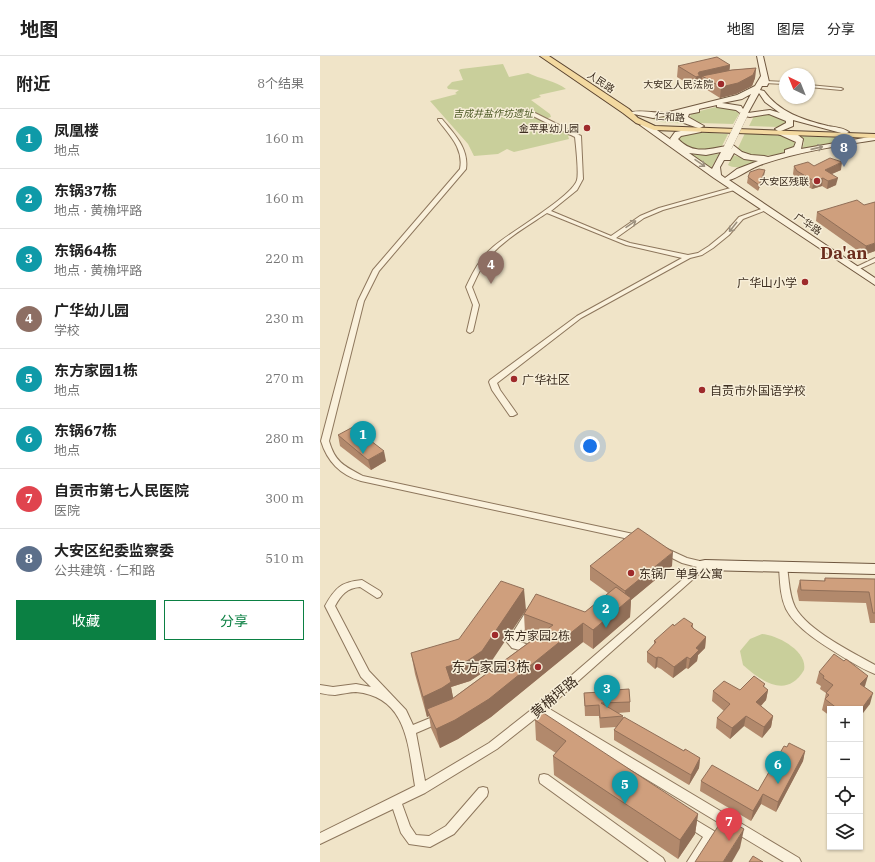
<!DOCTYPE html>
<html lang="zh">
<meta charset="utf-8">
<style>
:root{--surface:#fff;--page:#f2f2f2;--text:#222;--muted:#767676;--line:#e0e0e0;--accent:#0b8043}
body{margin:0;font-family:"IBM Plex Serif","Noto Sans SC",serif;background:var(--page);color:var(--text)}
.controls{position:absolute;right:12px;bottom:12px;display:grid;overflow:hidden;border-radius:0px;box-shadow:0 1px 3px #0004}
.controls button{width:36px;height:36px;display:grid;place-items:center;padding:0;border:0;border-bottom:1px solid var(--line);background:var(--surface);color:var(--text);font:20px sans-serif}
.compass{position:absolute;left:459px;top:12px;width:36px;height:36px;border-radius:50%;background:var(--surface);box-shadow:0 1px 3px #0004;rotate:317deg}
.you{position:absolute;left:270px;top:390px;width:14px;height:14px;margin:-10px;border:3px solid #fff;border-radius:50%;background:#1a73e8;box-shadow:0 0 0 6px #1a73e833}
.badge{display:grid;place-items:center;width:26px;height:26px;border-radius:50%;background:var(--accent);color:#fff;font-size:13px;font-weight:700}
.pin{position:absolute;translate:-50% -33px;filter:drop-shadow(0 1px 2px #0008)}
.pin::after{content:'';position:absolute;top:21px;width:14px;height:12px;background:inherit;clip-path:polygon(0 0,100% 0,50% 100%)}
.list{margin:0;padding:0;list-style:none}
h2{display:flex;justify-content:space-between;align-items:center;height:52px;margin:0;padding:0 16px;font-size:17px}
h2 small{font-size:13px;font-weight:400;color:var(--muted)}
.list li{display:grid;grid-template-columns:26px 1fr auto;gap:12px;align-items:center;box-sizing:border-box;height:60px;padding:0 16px;border-top:1px solid var(--line)}
.list b{display:block;font-size:15px;white-space:nowrap}
.list p{margin:0;font-size:13px;white-space:nowrap;color:var(--muted)}
.list em{font-size:13px;font-style:normal;color:var(--muted)}
.actions{display:flex;gap:8px;padding:12px 16px}
.actions a{flex:1;padding:9px 0;border:1px solid var(--accent);border-radius:0px;text-align:center;font-size:14px;color:var(--accent)}
.actions .main{background:var(--accent);color:#fff}
.icon{flex:none;width:22px;height:22px;fill:none;stroke:currentColor;stroke-width:2;stroke-linecap:round;stroke-linejoin:round}
.map{position:relative;flex:none;width:555px;height:806px;overflow:hidden}
header{display:flex;align-items:center;gap:24px;box-sizing:border-box;height:56px;padding:0 20px;background:var(--surface);border-bottom:1px solid var(--line)}
header strong{font-size:19px}
nav{display:flex;gap:22px;margin-inline-start:auto;font-size:14px}
main{display:flex}
aside{flex:1;background:var(--surface)}
.map>svg:first-child{display:block}
.green{fill:#c9cf9b}
.lines{fill:none;stroke-linecap:round;stroke-linejoin:round}
.street-casing{stroke:#8d765c;stroke-width:2}
.secondary-casing{stroke:#6f573f;stroke-width:2}
.primary-casing{stroke:#5b4430;stroke-width:2}
.street{fill:#faf1dc;fill-rule:evenodd}
.secondary{fill:#faf1dc;fill-rule:evenodd}
.primary{fill:#f3d9a0;fill-rule:evenodd}
.secondary-bridge-casing{stroke:#6f573f;stroke-width:8;stroke-linecap:butt}
.secondary-bridge{stroke:#faf1dc;stroke-width:8}
.wall{fill:#b2896c}
.shaded-wall{fill:#916f58}
.building{fill:#cf9f7d;stroke:#916f58}
.oneway{stroke:#9c907e}
.poi-dot{fill:#9e2a2b;stroke:#f7eed8;stroke-width:1.5}
.labels{text-anchor:middle;dominant-baseline:central;stroke-width:3;stroke-linejoin:round;paint-order:stroke}
.far-street-label{font-size:10px;fill:#3d2e20;stroke:#f7eed8}
.far-poi-label{font-size:10px;fill:#3d2e20;stroke:#f7eed8;text-anchor:end}
.far-park-label{font-size:10px;font-style:italic;fill:#4d5a26;stroke:#f7eed8}
.poi-label{font-size:12px;fill:#3d2e20;stroke:#f7eed8;text-anchor:start}
.near-poi-label{font-size:14px;fill:#3d2e20;stroke:#f7eed8;text-anchor:end}
.near-street-label{font-size:14px;fill:#3d2e20;stroke:#f7eed8}
.far-town-label{font-size:17px;font-weight:bold;fill:#6b2e1e;stroke:#f7eed8}
</style>
<header>
<strong>地图</strong>
<nav><a>地图</a><a>图层</a><a>分享</a></nav>
</header>
<main>
<aside>
<h2>附近<small>8个结果</small></h2>
<ul class="list">
<li><span class="badge" style="background:#0f9aa8">1</span><div><b>凤凰楼</b><p>地点</p></div><em>160 m</em></li>
<li><span class="badge" style="background:#0f9aa8">2</span><div><b>东锅37栋</b><p>地点 · 黄桷坪路</p></div><em>160 m</em></li>
<li><span class="badge" style="background:#0f9aa8">3</span><div><b>东锅64栋</b><p>地点 · 黄桷坪路</p></div><em>220 m</em></li>
<li><span class="badge" style="background:#8d6e63">4</span><div><b>广华幼儿园</b><p>学校</p></div><em>230 m</em></li>
<li><span class="badge" style="background:#0f9aa8">5</span><div><b>东方家园1栋</b><p>地点</p></div><em>270 m</em></li>
<li><span class="badge" style="background:#0f9aa8">6</span><div><b>东锅67栋</b><p>地点</p></div><em>280 m</em></li>
<li><span class="badge" style="background:#e0444e">7</span><div><b>自贡市第七人民医院</b><p>医院</p></div><em>300 m</em></li>
<li><span class="badge" style="background:#5c6f8a">8</span><div><b>大安区纪委监察委</b><p>公共建筑 · 仁和路</p></div><em>510 m</em></li>
</ul>
<div class="actions"><a class="main">收藏</a><a>分享</a></div>
</aside>
<div class="map">
<svg width="555" height="806" viewBox="0 0 555 806">
<rect width="100%" height="100%" fill="#f0e4c8"/>
<g class="green">
<path d="M183 8 189 21 208 17C220 23 236 25 246 33L219 39 221 41 211 44 230 58 231 61 225 63 254 79 248 80 249 83 194 96 187 93 178 98 154 100 148 88 110 45 137 38 135 37 139 34 128 33 127 31 132 26 143 24 139 14 141 13Z"/>
<polygon points="396,51 414,53 419,58 413,68 379,67 369,62 372,57"/>
<polygon points="363,55 359,61 369,68 341,66 329,62"/>
<polygon points="447,57 465,63 466,68 458,71 429,70 434,60"/>
<polygon points="374,76 408,78 402,90 399,93 375,95 359,84 362,79"/>
<path d="M425 77 464 80 476 87C468 102 428 104 418 92Z"/>
<polygon points="478,80 532,82 535,83 482,94 484,86"/>
<polygon points="371,98 385,99 399,98 391,112"/>
<path d="M413 99 423 102 441 105C432 107 417 115 408 109Z"/>
<path d="M442 578C457 579 488 595 484 614 467 643 442 626 423 609L420 595 430 583Z"/>
</g>
<g class="lines">
<g class="street-casing">
<g id="street">
<polygon points="446,25 465,26 465,28 444,27 444,25"/>
<polygon points="489,29 521,32 523,33 521,34 489,31"/>
<path d="M205 54H209L261 80 263 123 257 134 231 155 291 180 320 160 339 152 414 131H418V133L343 154 324 162 296 182 310 187 368 199 378 197 389 190 405 177 419 161 444 152 449 153 423 163 409 179 393 192 382 199 370 202 261 262 177 327 180 334 197 358 193 360H190L172 334 169 326 170 324 257 260 362 202 306 189 227 157C206 171 181 185 165 206 160 213 156 223 152 231L159 249 153 275 150 277 148 276 147 275 153 249 146 231C153 216 160 202 173 191 190 176 252 141 257 124 259 117 256 90 255 81L205 56Z"/>
<path d="M118 63H122C134 78 149 92 146 113L59 215 44 245 9 385C15 406 24 410 43 420L318 479 321 480 322 482 321 484 318 485 41 425C20 419 7 405 1 385L38 245 53 214 140 113C144 92 129 79 118 64Z"/>
<polygon points="555,202 555,206 537,214 535,215 532,213"/>
<path d="M343 491 367 502 388 507 389 509 228 652 479 802 481 806H464L220 659 177 693 105 737 82 748 90 770 96 779 109 780 126 770 159 732 163 731 167 732 168 736 167 740 134 778 110 791 89 788 81 777 73 753 0 788V777L95 730C88 691 88 641 36 636 30 636 22 638 15 639 10 639 5 638 0 637V629L13 631 36 628 51 631 41 621 5 550C15 532 21 526 42 524L60 535 62 538 60 541 57 542 40 531C27 532 21 539 15 550L49 615 86 654 93 669 120 658 124 659 125 662 124 665 96 677 105 725 169 687 216 650 377 511 362 507 340 496 339 494 340 492Z"/>
<path d="M463 508 466 509 467 511C469 524 469 539 475 551 487 574 532 596 555 609V618C547 615 540 611 533 607 512 594 478 576 466 553 460 540 460 525 459 511L460 509Z"/>
<polygon points="210,553 213,554 215,557 198,585 211,590 213,597 211,600 208,601 205,600 203,595 192,592 187,586 207,554"/>
<polygon points="224,718 228,719 343,802 345,806 329,806 220,727 219,723 220,719"/>
<polygon points="369,760 394,775 396,779 380,806 367,806 383,781 365,769 363,765 365,761"/>
</g>
</g>
<g class="secondary-casing">
<g id="secondary">
<path d="M437 0H443L449 26 447 30H442L440 34 444 35C459 56 483 64 508 70 515 71 524 72 529 76L525 78 473 64V70L461 75 478 79 483 83 481 93 555 80V84C516 90 477 96 440 109 429 113 418 122 409 124L555 222V229L394 122 320 69 327 67 351 84 350 83 355 76 378 72 364 67 360 61 362 57 333 62 309 57C314 53 337 57 345 57L417 39 435 30 441 20ZM439 37 445 46 460 57 450 54 428 57ZM431 38 423 53 421 50 402 47 422 43ZM397 49V51L416 54 424 60 430 61 449 58 466 65V67L455 73 458 75 456 77 476 86 474 91 465 94V97L448 101 444 100 431 99 422 96 413 89C393 91 375 101 358 83L361 80 381 76 380 72 384 70 368 61 369 58 379 56V53ZM401 96 392 113 369 97 386 99ZM414 97 424 103 438 105 417 113 405 122 401 119 400 111 404 104H410Z"/>
<polygon points="385,504 555,508 555,518 385,514 380,513 378,509 380,505"/>
</g>
</g>
<g class="primary-casing">
<polygon id="primary" points="220,0 229,0 309,53 318,62 335,70 555,78 555,82 334,74 316,67 303,57"/>
</g>
<use href="#street" class="street"/>
<use href="#secondary" class="secondary"/>
<use href="#primary" class="primary"/>
<g class="secondary-bridge-casing">
<polyline id="secondary-bridge" points="408,91 424,58"/>
</g>
<use href="#secondary-bridge" class="secondary-bridge"/>
</g>
<g class="wall">
<polygon points="410,9 409,14 436,12 435,22 432,30 416,38 400,42 381,30 381,26 381,30 375,32 357,21 358,10"/>
<polygon points="474,110 494,110 521,114 511,118 516,129 507,133 502,130 492,133 476,123 473,118"/>
<polygon points="444,120 438,135 427,127 428,121"/>
<polygon points="497,156 555,195 544,199 496,165"/>
<polygon points="18,379 66,405 51,414 20,390"/>
<polygon points="270,510 352,510 311,544 310,561 273,593 263,586 171,661 138,683 120,692 111,672 109,660 107,661 95,618 91,597 165,615 150,625 131,631 133,642 216,581 205,577 204,558 265,556 288,537 270,524"/>
<polygon points="505,522 555,523 555,567 550,567 546,547 479,545 477,535 480,524 504,525"/>
<polygon points="373,568 373,571 374,573 386,581 385,592 378,599 377,605 368,613 366,612 353,622 341,613 337,611 335,613 327,606 327,596 334,589 334,585 354,570"/>
<polygon points="499,616 545,630 544,631 550,648 540,653 510,653 510,660 502,654 506,637 500,633 501,630 496,627"/>
<polygon points="280,623 295,634 310,646 310,656 298,657 303,660 303,662 364,695 380,702 379,712 369,729 294,684 294,674 296,671 280,672 279,660 265,660 264,637 280,636"/>
<polygon points="445,628 444,631 448,634 446,644 441,650 453,660 451,671 442,682 424,670 410,683 396,672 397,662 404,655 392,645 393,635 420,634"/>
<polygon points="215,664 378,758 375,778 358,803 234,719 233,700 236,697 216,684"/>
<polygon points="467,691 485,695 483,705 456,756 441,748 431,765 380,735 381,725 438,735"/>
</g>
<g class="shaded-wall">
<polygon points="410,9 409,20 382,20 381,30 375,32 376,21 379,16"/>
<polygon points="436,12 435,22 432,30 416,38 400,42 401,31"/>
<polygon points="522,106 521,114 503,122 505,114"/>
<polygon points="445,114 444,120 438,135 439,129"/>
<polygon points="503,122 502,130 492,133 494,125"/>
<polygon points="518,122 516,129 507,133 508,125"/>
<polygon points="555,187 555,195 544,199 546,190"/>
<polygon points="64,395 66,405 51,414 48,404"/>
<polygon points="353,496 352,510 311,544 310,561 273,593 273,574 305,547 305,535"/>
<polygon points="204,533 206,554 165,615 150,625 131,631 134,646 107,653 109,660 107,661 103,641 126,611"/>
<polygon points="263,567 263,586 171,661 138,683 120,692 116,673"/>
<polygon points="386,581 385,592 378,599 377,605 368,613 370,603 376,592"/>
<polygon points="338,601 337,611 335,613 336,602"/>
<polygon points="367,601 366,612 353,622 354,611"/>
<polygon points="548,620 545,630 537,639 540,628"/>
<polygon points="448,634 446,644 434,657 436,646"/>
<polygon points="553,637 550,648 540,661 540,655"/>
<polygon points="426,660 424,670 410,683 412,672"/>
<polygon points="453,660 451,671 442,682 444,671"/>
<polygon points="485,695 483,705 456,756 458,746"/>
<polygon points="380,702 379,712 369,729 371,719"/>
<polygon points="443,738 441,748 431,765 433,755"/>
<polygon points="378,758 375,778 358,803 360,784"/>
<polygon points="424,773 420,792 412,806 403,806"/>
</g>
<g class="building">
<polygon points="397,1 410,9 379,16 378,18 381,19 376,21 358,10"/>
<polygon points="436,12 433,19 418,27 401,31 382,20 412,14"/>
<polygon points="510,102 522,106 505,114 518,122 508,125 503,122 494,125 477,115 474,110 488,106 494,110"/>
<polygon points="439,113 445,114 439,129 428,121 430,116"/>
<polygon points="537,144 544,149 555,146 555,187 546,190 497,156"/>
<polygon points="33,371 64,395 48,404 18,379"/>
<polygon points="318,472 353,496 305,535 270,510"/>
<polygon points="505,522 555,523 555,557 553,557 549,536 481,534 480,524 505,525"/>
<polygon points="181,525 204,533 162,595 147,605 126,611 131,626 122,632 103,641 91,597 139,583"/>
<polygon points="296,531 311,542 273,574 263,567 169,643 135,664 116,673 107,653 132,643 233,569 204,558 216,538 265,556"/>
<polygon points="364,562 373,568 371,570 374,573 386,581 376,592 379,594 370,603 367,601 354,611 342,602 338,601 336,602 327,596 336,586 334,585 353,568 354,570"/>
<polygon points="514,598 524,605 526,603 548,620 540,628 553,637 540,655 540,653 518,653 505,643 509,639 506,637 513,629 503,622 504,620 499,616"/>
<polygon points="434,620 445,628 443,630 448,634 436,646 453,660 444,671 426,660 412,672 397,662 410,648 393,635 404,625 420,634"/>
<polygon points="280,623 295,623 295,634 309,633 310,646 281,647 303,660 280,662 279,649 265,650 264,637 281,636"/>
<polygon points="222,656 378,758 360,784 233,700 246,685 215,664"/>
<polygon points="304,661 364,695 365,693 380,702 371,719 294,674"/>
<polygon points="469,687 485,695 458,746 443,738 433,755 381,725 392,709 438,735 464,690 467,691"/>
<polygon points="404,761 424,773 403,806 375,806"/>
<polygon points="433,800 443,806 429,806"/>
</g>
<defs><path id="oneway-shaft" d="M-6 0H5M1.5-3L5.5 0L1.5 3" fill="none" stroke-width="1.6" stroke-linecap="round" stroke-linejoin="round"/></defs>
<g class="oneway">
<use href="#oneway-shaft" transform="translate(497 92) rotate(-13)"/>
<use href="#oneway-shaft" transform="translate(380 107) rotate(35)"/>
<use href="#oneway-shaft" transform="translate(311 168) rotate(-34)"/>
<use href="#oneway-shaft" transform="translate(413 171) rotate(129)"/>
</g>
<g class="poi-dot">
<circle cx="401" cy="28" r="4"/>
<circle cx="267" cy="72" r="4"/>
<circle cx="497" cy="125" r="4"/>
<circle cx="485" cy="226" r="4"/>
<circle cx="194" cy="323" r="4"/>
<circle cx="382" cy="334" r="4"/>
<circle cx="311" cy="517" r="4"/>
<circle cx="175" cy="579" r="4"/>
<circle cx="218" cy="611" r="4"/>
</g>
<g class="labels">
<g class="far-street-label">
<text transform="translate(281 26) rotate(34)">人民路</text>
<text transform="translate(350 61) rotate(4)">仁和路</text>
<text transform="translate(488 168) rotate(34)">广华路</text>
</g>
<g class="far-poi-label">
<text x="393" y="28">大安区人民法院</text>
<text x="259" y="72">金苹果幼儿园</text>
<text x="489" y="125">大安区残联</text>
</g>
<g class="far-park-label">
<text x="173" y="57">吉成井盐作坊遗址</text>
</g>
<g class="poi-label">
<text x="477" y="226" text-anchor="end">广华山小学</text>
<text x="202" y="323">广华社区</text>
<text x="390" y="334">自贡市外国语学校</text>
<text x="319" y="517">东锅厂单身公寓</text>
<text x="183" y="579">东方家园2栋</text>
</g>
<g class="near-poi-label">
<text x="210" y="611">东方家园3栋</text>
</g>
<g class="near-street-label">
<text transform="translate(234 641) rotate(-40)">黄桷坪路</text>
</g>
<g class="far-town-label">
<text x="524" y="197">Da'an</text>
</g>
</g>
</svg>
<div class="controls">
<button>+</button>
<button>−</button>
<button><svg class="icon" aria-label="locate" viewBox="0 0 24 24"><circle cx="12" cy="12" r="6"/><path d="M12 2v4M12 18v4M2 12h4M18 12h4"/></svg></button>
<button><svg class="icon" aria-label="layers" viewBox="0 0 24 24"><path d="M12 4l9 5-9 5-9-5zM3 14l9 5 9-5"/></svg></button>
</div>
<svg class="compass" viewBox="-18 -18 36 36"><path d="M0-13l5 13h-10z" fill="#e53935"/><path d="M0 13l5-13h-10z" fill="#767676"/></svg>
<div class="you"></div>
<div class="pin badge" style="left:43px;top:398px;background:#0f9aa8">1</div>
<div class="pin badge" style="left:286px;top:572px;background:#0f9aa8">2</div>
<div class="pin badge" style="left:287px;top:652px;background:#0f9aa8">3</div>
<div class="pin badge" style="left:171px;top:228px;background:#8d6e63">4</div>
<div class="pin badge" style="left:305px;top:748px;background:#0f9aa8">5</div>
<div class="pin badge" style="left:458px;top:728px;background:#0f9aa8">6</div>
<div class="pin badge" style="left:409px;top:785px;background:#e0444e">7</div>
<div class="pin badge" style="left:524px;top:111px;background:#5c6f8a">8</div>
</div>
</main>
